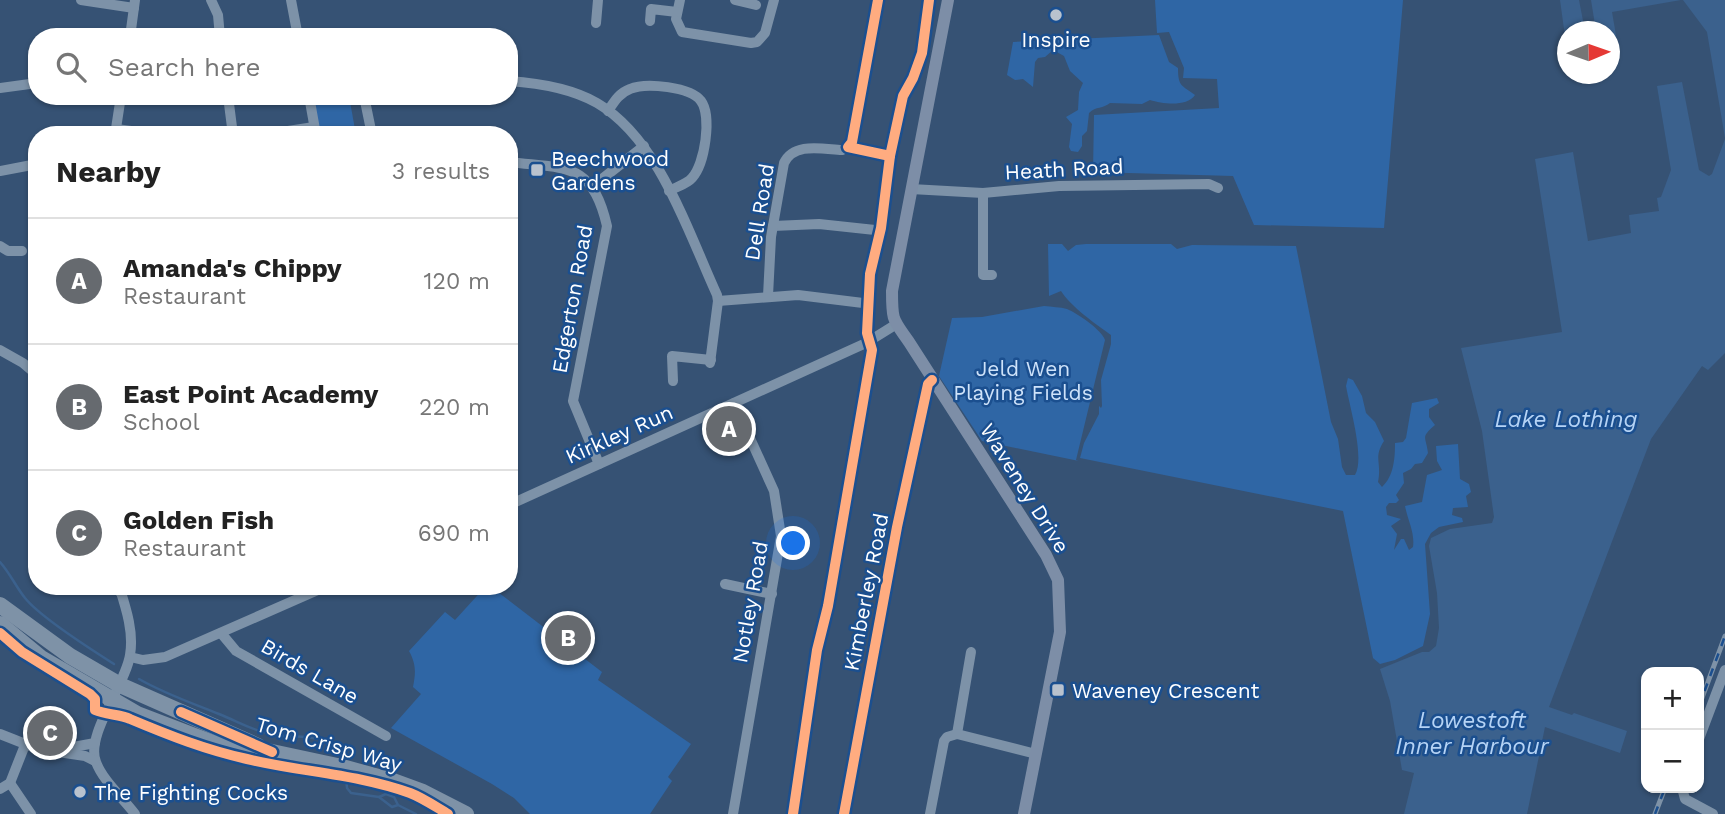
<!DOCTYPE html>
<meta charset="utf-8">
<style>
:root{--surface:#fff;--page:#f2f2f2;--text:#222;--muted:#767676;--line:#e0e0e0;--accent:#666a6f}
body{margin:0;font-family:"Work Sans",sans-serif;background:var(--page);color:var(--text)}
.controls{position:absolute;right:21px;bottom:21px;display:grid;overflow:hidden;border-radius:14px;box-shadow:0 2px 5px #0004}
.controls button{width:63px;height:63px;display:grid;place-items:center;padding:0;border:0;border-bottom:2px solid var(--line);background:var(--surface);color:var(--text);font:35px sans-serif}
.compass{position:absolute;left:1557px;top:21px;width:63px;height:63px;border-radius:50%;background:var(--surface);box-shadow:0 2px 5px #0004;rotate:88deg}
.you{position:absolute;left:794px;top:544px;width:24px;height:24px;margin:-18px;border:5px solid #fff;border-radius:50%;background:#1a73e8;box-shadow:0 0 0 10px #1a73e833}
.badge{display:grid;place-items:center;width:46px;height:46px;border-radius:50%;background:var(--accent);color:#fff;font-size:23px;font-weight:700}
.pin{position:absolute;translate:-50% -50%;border:4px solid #fff;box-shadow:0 2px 7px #0006}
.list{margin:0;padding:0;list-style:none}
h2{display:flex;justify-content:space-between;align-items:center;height:91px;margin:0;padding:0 28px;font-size:30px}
h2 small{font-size:23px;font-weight:400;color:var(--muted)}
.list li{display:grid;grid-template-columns:46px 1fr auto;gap:21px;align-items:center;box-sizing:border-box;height:126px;padding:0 28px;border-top:2px solid var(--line)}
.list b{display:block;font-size:26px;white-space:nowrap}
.list p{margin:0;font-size:23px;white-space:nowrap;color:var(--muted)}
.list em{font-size:23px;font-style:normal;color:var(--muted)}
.icon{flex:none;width:38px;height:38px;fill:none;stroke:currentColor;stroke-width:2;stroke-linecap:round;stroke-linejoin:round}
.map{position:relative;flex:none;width:1725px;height:814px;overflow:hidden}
.search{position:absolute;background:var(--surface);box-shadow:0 2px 5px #0004;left:28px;top:28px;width:490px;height:77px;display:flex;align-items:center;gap:18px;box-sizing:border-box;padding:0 24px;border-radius:28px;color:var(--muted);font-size:26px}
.panel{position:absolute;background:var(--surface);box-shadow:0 2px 5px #0004;left:28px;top:126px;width:490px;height:469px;border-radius:28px}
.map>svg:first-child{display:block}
.green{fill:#2f66a5}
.water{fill:#3b618d}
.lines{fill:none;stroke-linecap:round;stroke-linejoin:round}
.stream{stroke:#3b618d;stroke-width:2.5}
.minor{stroke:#7d92a8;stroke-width:10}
.major{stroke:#7d8ea7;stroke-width:12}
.highway{stroke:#7e92a7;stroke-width:16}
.rail-casing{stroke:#7e92a7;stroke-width:5}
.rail{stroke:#1b4f8f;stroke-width:2.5;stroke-dasharray:8;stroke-linecap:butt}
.cycleway-casing{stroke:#1b4f8f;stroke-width:15}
.cycleway{stroke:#ffac80;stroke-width:10}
.poi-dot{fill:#b9c2ce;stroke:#1b4f8f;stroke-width:2.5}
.labels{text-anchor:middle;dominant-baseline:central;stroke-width:5;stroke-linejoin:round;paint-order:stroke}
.poi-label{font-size:21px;fill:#fff;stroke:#1b4f8f;text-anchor:start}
.street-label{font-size:21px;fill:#fff;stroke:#1b4f8f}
.park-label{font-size:21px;fill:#cfe3fa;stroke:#1b4f8f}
.water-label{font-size:23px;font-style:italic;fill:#b5d3f5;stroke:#1b4f8f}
</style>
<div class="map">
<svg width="1725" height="814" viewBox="0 0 1725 814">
<rect width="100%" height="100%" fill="#365274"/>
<g class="green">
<polygon points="1155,0 1403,0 1384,228 1254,225 1233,176 1093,172 1094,115 1219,108 1217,79 1183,78 1184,68 1169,32 1157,33"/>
<path d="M1159 35 1169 62 1178 68C1178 87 1182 85 1195 95 1187 107 1163 104 1150 100L1142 104 1110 103C1103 109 1096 106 1089 113L1087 131 1082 136V146L1078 152 1071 151 1069 147 1072 124 1066 117 1078 110 1079 92 1083 83 1070 71 1064 56 1053 50 1045 57 1038 58 1035 62 1033 87 1023 79 1015 80 1007 75 1013 42Z"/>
<polygon points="312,96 349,96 356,135 319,135"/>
<path d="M1048 244H1062L1068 251 1076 245 1086 244H1171L1177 249 1192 245 1296 246 1331 422 1338 439 1342 467 1346 475H1355C1365 458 1350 408 1346 386L1348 378 1353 380 1362 396 1366 413 1375 422 1384 441C1373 458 1382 462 1378 482L1382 487C1394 476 1395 458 1395 443L1403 442 1406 438 1412 403 1437 398 1439 403 1429 409V417L1435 425C1420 438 1426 436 1428 453L1422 463 1415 464 1411 469 1403 473 1404 483 1396 495 1399 500 1396 503H1389L1386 507 1387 515 1401 519 1391 526 1397 534 1394 550 1401 539H1404L1409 550 1413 547C1415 533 1408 521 1405 506L1422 502 1427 475 1442 470 1437 461 1436 446 1458 444 1460 479 1469 484 1471 492 1466 496 1468 507 1453 508 1452 515 1462 518 1463 522 1439 527 1431 533 1425 544 1430 614 1423 646 1395 660 1380 664 1373 658 1343 511 1080 458 1084 443 1099 414V406L1101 408 1102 406 1101 380 1111 344V335C1097 325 1070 306 1061 291L1049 296Z"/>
<path d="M1044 306C1052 307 1060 307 1067 309 1077 313 1102 330 1105 340L1076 460 1079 461 982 441 939 376 952 318 982 317Z"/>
<path d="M486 586H490L602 672 598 680 691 744 668 777 672 781 650 814H530L514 798 492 784 391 728 421 694 413 687C416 672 416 664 409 651L445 612 455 620Z"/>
</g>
<g class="water">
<polygon points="1560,0 1579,0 1585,31 1568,32 1567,51"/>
<polygon points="1591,0 1681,0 1612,12 1619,53 1610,55 1610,32 1596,31"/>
<polygon points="1683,0 1725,0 1725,138 1707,32"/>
<polygon points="1682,82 1699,170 1709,176 1712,174 1725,139 1725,353 1708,370 1702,366 1651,439 1549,707 1572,715 1574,713 1627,731 1620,753 1545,727 1527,814 1404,814 1414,773 1402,770 1390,701 1380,669 1422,652 1429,652 1436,646 1439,628 1437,593 1429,546 1431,538 1450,529 1492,523 1494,517 1482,431 1461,348 1562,332 1535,159 1573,152 1588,241 1631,233 1629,215 1659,211 1657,198 1661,197 1671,170 1657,86"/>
</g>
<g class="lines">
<g class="stream">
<path d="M0 562C10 573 16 587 25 598 41 618 92 650 114 664"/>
<path d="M139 679C165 694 192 703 219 714 237 721 255 732 275 735 294 738 339 733 343 756"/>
<polyline points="346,777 347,788 351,793 379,797 392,807 398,805 416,814"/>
<polyline points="379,797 386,794 394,797 398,805"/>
</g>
<g class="minor">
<polyline points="81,0 134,8"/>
<polyline points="211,0 218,15 220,37"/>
<polyline points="291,0 298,37"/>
<polyline points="680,0 676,19 682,32 751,43 757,42 765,33 774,0"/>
<polyline points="735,0 756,5"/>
<polyline points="650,21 651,9 677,12"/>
<polyline points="596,23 598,0"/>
<polyline points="130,37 135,0"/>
<path d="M509 81C538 83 571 88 597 103 659 139 688 232 717 295L718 301 710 363"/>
<polyline points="0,88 37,83"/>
<polyline points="228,96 233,135"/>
<polyline points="309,96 316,135"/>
<polyline points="364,96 372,135"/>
<path d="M608 111C614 102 619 93 630 89 646 82 691 87 701 101 712 116 705 164 692 178 687 184 676 187 669 191"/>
<polyline points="116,129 161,135"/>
<polyline points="115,135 121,96"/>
<polyline points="262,135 314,127"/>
<polyline points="848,147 852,142 878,0"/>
<path d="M509 162C566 169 592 161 607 226L573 401 599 464"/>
<polyline points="0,171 37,164"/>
<polyline points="593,186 644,146"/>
<polyline points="911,189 983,193 1059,186 1209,184 1218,188"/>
<polyline points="983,193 983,275 992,275"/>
<polyline points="773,226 819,224 875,230"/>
<polyline points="0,246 8,251 22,251"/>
<path d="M768 296 771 237 784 163C794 142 822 149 842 150L848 147 890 156"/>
<polyline points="718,301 798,295 863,303"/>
<polyline points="0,350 23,363 37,375"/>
<polyline points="673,381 672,356 711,360"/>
<polyline points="509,505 866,343 895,325"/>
<polyline points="725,584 772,594"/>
<path d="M119 586C126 608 134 632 130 655 126 684 85 735 96 762 103 781 123 798 135 814"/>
<polyline points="120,592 134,586"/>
<polyline points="221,633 236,651 386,736"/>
<polyline points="130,657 143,660 165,657 327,586"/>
<polyline points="0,734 38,749 85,756 95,761"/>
<polyline points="957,734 971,652"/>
<polyline points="1699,739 1725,670"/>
<polyline points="57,750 95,743"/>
<polyline points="10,783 31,814"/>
<polyline points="1682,788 1685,799 1713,814"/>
<polyline points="0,789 10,783 25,745"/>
<polyline points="733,814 781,536 774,491 734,403"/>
<polyline points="844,814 897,527 928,384 932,380"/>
<polyline points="930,814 944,741 947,737 957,734 1036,754"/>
</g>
<path class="major" d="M948 0 892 291C892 322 893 319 909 342L1046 555 1058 580 1060 632 1024 814"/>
<g class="highway">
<polyline points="0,605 70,656 120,685 258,746"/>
<polyline points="0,624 41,658 137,714 218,745 272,752 342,767 393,781 423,792 466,814"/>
</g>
<g class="rail-casing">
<g id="rail">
<polyline points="1699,706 1725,636"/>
<polyline points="1655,814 1665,788"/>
</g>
</g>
<use href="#rail" class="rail"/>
<g class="cycleway-casing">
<g id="cycleway">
<polyline points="878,0 852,142 848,147 890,156"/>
<path d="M0 633 22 652 90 694 95 699V710C106 715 120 714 130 719 168 735 206 750 247 759 301 772 357 774 410 793 423 798 436 807 448 814"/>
<polyline points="181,712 272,752"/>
<polyline points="793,814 817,650 828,606 872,350 867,333 870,274 881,228 890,156 903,96 913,78 922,53 929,0"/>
<polyline points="844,814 897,527 928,384 932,380"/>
</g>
</g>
<use href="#cycleway" class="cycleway"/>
</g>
<g class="poi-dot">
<circle cx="1056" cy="15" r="7"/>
<rect x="530" y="163" width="14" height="14" rx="3.5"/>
<rect x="1051" y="683" width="14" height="14" rx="3.5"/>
<circle cx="80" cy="792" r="7"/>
</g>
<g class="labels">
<g class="poi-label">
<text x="1056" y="39" text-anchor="middle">Inspire</text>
<text x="551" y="158">Beechwood<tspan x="551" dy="24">Gardens</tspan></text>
<text x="1072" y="690">Waveney Crescent</text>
<text x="94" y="792">The Fighting Cocks</text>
</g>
<g class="street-label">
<text transform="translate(1064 169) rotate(-3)">Heath Road</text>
<text transform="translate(759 212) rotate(-81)">Dell Road</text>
<text transform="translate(572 299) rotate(-80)">Edgerton Road</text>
<text transform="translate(619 434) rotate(-24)">Kirkley Run</text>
<text transform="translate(1025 488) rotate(58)">Waveney Drive</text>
<text transform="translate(866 592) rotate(-79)">Kimberley Road</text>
<text transform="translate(750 602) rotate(-80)">Notley Road</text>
<text transform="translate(310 671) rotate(30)">Birds Lane</text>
<text transform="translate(329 744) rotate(16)">Tom Crisp Way</text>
</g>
<g class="park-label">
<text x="1023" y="368">Jeld Wen<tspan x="1023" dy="24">Playing Fields</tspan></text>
</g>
<g class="water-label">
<text x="1566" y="419">Lake Lothing</text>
<text x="1472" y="720">Lowestoft<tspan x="1472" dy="26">Inner Harbour</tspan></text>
</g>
</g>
</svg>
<div class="controls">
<button>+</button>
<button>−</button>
</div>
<svg class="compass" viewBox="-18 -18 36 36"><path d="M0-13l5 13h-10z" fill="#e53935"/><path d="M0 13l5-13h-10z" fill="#767676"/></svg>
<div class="you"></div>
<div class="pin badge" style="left:729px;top:429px">A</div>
<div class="pin badge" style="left:568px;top:638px">B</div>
<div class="pin badge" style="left:50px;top:733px">C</div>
<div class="search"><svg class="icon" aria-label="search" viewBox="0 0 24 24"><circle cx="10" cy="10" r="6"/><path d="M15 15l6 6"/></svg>Search here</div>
<section class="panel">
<h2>Nearby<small>3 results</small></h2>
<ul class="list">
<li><span class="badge">A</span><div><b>Amanda's Chippy</b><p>Restaurant</p></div><em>120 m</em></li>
<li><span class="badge">B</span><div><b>East Point Academy</b><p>School</p></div><em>220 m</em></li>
<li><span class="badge">C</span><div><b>Golden Fish</b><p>Restaurant</p></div><em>690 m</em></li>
</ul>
</section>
</div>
